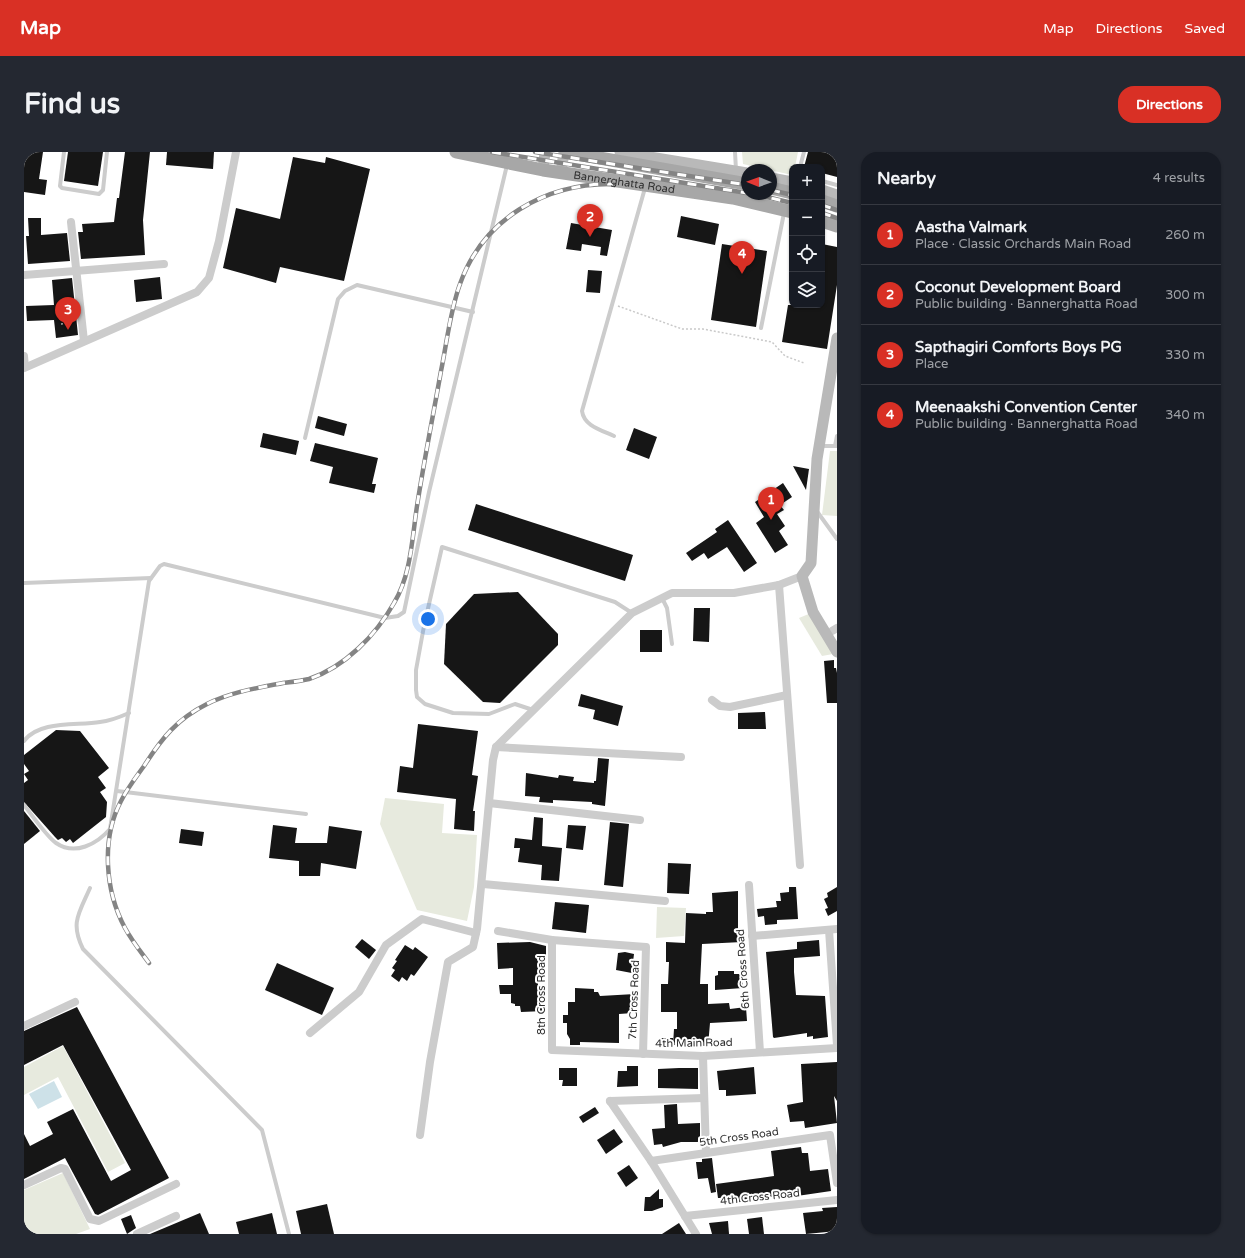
<!DOCTYPE html>
<meta charset="utf-8">
<style>
:root{--surface:#171b24;--page:#242831;--text:#f1f3f6;--muted:#9ea1a6;--line:#363941;--accent:#d93025}
body{margin:0;font-family:"Varela Round",sans-serif;background:var(--page);color:var(--text)}
.controls{position:absolute;right:12px;top:12px;display:grid;overflow:hidden;border-radius:8px;box-shadow:0 1px 3px #0004}
.controls button{width:36px;height:36px;display:grid;place-items:center;padding:0;border:0;border-bottom:1px solid var(--line);background:var(--surface);color:var(--text);font:20px sans-serif}
.compass{position:absolute;left:717px;top:12px;width:36px;height:36px;border-radius:50%;background:var(--surface);box-shadow:0 1px 3px #0004;rotate:271deg}
.you{position:absolute;left:404px;top:467px;width:14px;height:14px;margin:-10px;border:3px solid #fff;border-radius:50%;background:#1a73e8;box-shadow:0 0 0 6px #1a73e833}
.badge{display:grid;place-items:center;width:26px;height:26px;border-radius:50%;background:var(--accent);color:#fff;font-size:13px;font-weight:700}
.pin{position:absolute;translate:-50% -33px;filter:drop-shadow(0 1px 2px #0008)}
.pin::after{content:'';position:absolute;top:21px;width:14px;height:12px;background:inherit;clip-path:polygon(0 0,100% 0,50% 100%)}
.list{margin:0;padding:0;list-style:none}
h2{display:flex;justify-content:space-between;align-items:center;height:52px;margin:0;padding:0 16px;font-size:17px}
h2 small{font-size:13px;font-weight:400;color:var(--muted)}
.list li{display:grid;grid-template-columns:26px 1fr auto;gap:12px;align-items:center;box-sizing:border-box;height:60px;padding:0 16px;border-top:1px solid var(--line)}
.list b{display:block;font-size:15px;white-space:nowrap}
.list p{margin:0;font-size:13px;white-space:nowrap;color:var(--muted)}
.list em{font-size:13px;font-style:normal;color:var(--muted)}
.icon{flex:none;width:22px;height:22px;fill:none;stroke:currentColor;stroke-width:2;stroke-linecap:round;stroke-linejoin:round}
.map{position:relative;flex:none;width:813px;height:1082px;overflow:hidden;border-radius:16px}
header{display:flex;align-items:center;gap:24px;box-sizing:border-box;height:56px;padding:0 20px;background:var(--accent);color:#fff}
header strong{font-size:19px}
nav{display:flex;gap:22px;margin-inline-start:auto;font-size:14px}
.intro{display:flex;align-items:center;justify-content:space-between;box-sizing:border-box;height:96px;padding:0 24px}
h1{margin:0;font-size:28px}
.button{padding:10px 18px;border-radius:16px;background:var(--accent);color:#fff;font-size:14px;font-weight:700}
main{display:flex;gap:24px;padding:0 24px}
aside{flex:1;background:var(--surface);border-radius:16px;box-shadow:0 1px 3px #0004}
.map>svg:first-child{display:block}
.green{fill:#e7eade}
.water{fill:#cde1e8}
.building{fill:#161616}
.lines{fill:none;stroke-linecap:round;stroke-linejoin:round}
.path{stroke:#c9c9c9;stroke-width:1.5;stroke-dasharray:2 2;stroke-linecap:butt}
.lane{stroke:#ccc;stroke-width:4}
.street{stroke:#ccc;stroke-width:8}
.secondary{stroke:#b9b9b9;stroke-width:11}
.primary{stroke:#a7a7a7;stroke-width:13}
.rail-casing{stroke:#848484;stroke-width:4.5}
.rail{stroke:#fff;stroke-width:3;stroke-dasharray:9;stroke-linecap:butt}
.labels{text-anchor:middle;dominant-baseline:central;stroke-width:4;stroke-linejoin:round;paint-order:stroke}
.street-label{font-size:11px;fill:#2f2f2f;stroke:#fff}
</style>
<header>
<strong>Map</strong>
<nav><a>Map</a><a>Directions</a><a>Saved</a></nav>
</header>
<div class="intro"><h1>Find us</h1><a class="button">Directions</a></div>
<main>
<div class="map">
<svg width="813" height="1082" viewBox="0 0 813 1082">
<rect width="100%" height="100%" fill="#fff"/>
<g class="green">
<polygon points="718,0 774,0 771,15 768,15 768,23 719,12"/>
<polygon points="806,299 813,299 813,364 798,363"/>
<polygon points="787,461 809,502 798,504 775,466"/>
<polygon points="361,646 420,652 418,681 453,683 450,735 443,769 393,758 356,672"/>
<polygon points="633,755 662,756 660,784 632,786"/>
<polygon points="39,894 101,1011 84,1020 34,925 0,943 0,915"/>
<polygon points="39,1021 66,1077 52,1082 0,1082 0,1038"/>
</g>
<polygon class="water" points="30,929 38,945 14,957 5,942"/>
<g class="building">
<polygon points="0,0 19,0 15,27 23,28 21,43 0,40"/>
<polygon points="44,0 79,0 74,34 40,29"/>
<polygon points="101,0 126,0 119,68 121,103 57,107 54,80 59,80 58,72 90,70 93,46 95,46"/>
<polygon points="143,0 190,0 189,17 142,13"/>
<polygon points="784,0 813,0 813,25 798,21 798,15 780,15"/>
<polygon points="269,5 301,11 302,5 346,17 320,129 256,115 252,131 199,116 212,56 256,67"/>
<polygon points="657,64 695,72 691,93 653,85"/>
<polygon points="4,66 17,66 17,83 43,81 46,109 4,112 2,84 5,84"/>
<polygon points="547,71 588,78 583,104 576,103 577,95 558,92 557,99 542,97"/>
<polygon points="698,92 743,99 732,175 687,168"/>
<polygon points="798,92 813,95 813,133 803,197 758,190 764,153 798,153"/>
<polygon points="564,118 578,119 576,141 562,140"/>
<polygon points="136,125 138,147 112,150 110,128"/>
<polygon points="48,126 54,183 32,186 30,168 3,169 2,154 30,153 28,128"/>
<polygon points="294,264 323,272 320,284 291,276"/>
<polygon points="610,276 633,285 625,307 602,298"/>
<polygon points="239,281 275,289 272,303 236,295"/>
<polygon points="291,291 354,306 348,332 352,332 350,341 305,331 309,315 286,309"/>
<polygon points="769,314 785,317 782,338"/>
<polygon points="759,331 768,345 756,353 760,358 753,362 761,374 755,379 764,393 751,401 732,371 740,365 731,350"/>
<polygon points="452,352 609,403 601,429 444,378"/>
<polygon points="704,368 733,411 720,420 703,395 684,407 680,401 668,409 662,401 693,380 691,377"/>
<polygon points="494,440 534,482 534,493 476,551 459,550 420,512 422,472 450,442"/>
<polygon points="670,456 686,456 685,490 669,489"/>
<rect x="616" y="478" width="22" height="22"/>
<polygon points="810,508 810,516 812,516 813,521 813,551 803,551 800,509"/>
<polygon points="557,542 599,554 594,574 569,567 571,558 554,554"/>
<polygon points="741,560 742,577 714,577 714,561"/>
<polygon points="394,572 454,579 448,623 454,624 449,659 451,659 450,679 430,677 432,647 373,640 376,614 389,616"/>
<polygon points="32,578 56,579 85,616 74,625 82,636 76,640 83,650 82,665 49,691 46,687 42,690 38,686 34,688 31,685 0,650 0,631 4,628 0,622 5,619 0,612 0,603"/>
<polygon points="574,606 585,607 581,654 568,652 568,650 529,648 529,651 515,650 516,645 501,644 502,621 534,626 535,623 550,625 549,629 570,631 570,629 572,629"/>
<polygon points="0,659 16,679 0,692"/>
<polygon points="510,665 519,666 518,694 538,696 535,729 517,728 518,713 494,710 496,696 490,696 491,686 508,688"/>
<polygon points="586,670 605,672 599,735 580,733"/>
<polygon points="249,673 273,676 271,691 303,691 305,674 338,679 332,717 297,711 296,724 275,724 275,709 245,706"/>
<polygon points="544,673 562,674 559,698 542,696"/>
<polygon points="157,677 180,680 178,694 155,691"/>
<polygon points="644,711 667,712 665,742 643,741"/>
<polygon points="765,735 772,735 774,767 753,768 753,772 741,773 740,764 734,765 733,757 753,755 752,749 757,749 756,741 765,740"/>
<polygon points="813,735 813,759 804,764 801,757 804,756 800,747 804,745 803,741"/>
<polygon points="714,739 714,782 718,782 718,790 678,792 676,832 684,832 684,852 705,851 706,857 722,855 723,869 686,871 684,894 649,893 650,877 653,877 653,860 637,860 637,832 644,832 645,810 642,810 642,790 661,791 662,761 682,762 682,760 689,760 688,741"/>
<polygon points="531,750 565,753 562,781 528,777"/>
<polygon points="338,787 352,798 345,807 331,795"/>
<polygon points="795,788 796,804 770,806 770,820 772,843 801,844 804,885 789,887 789,884 783,885 783,881 750,886 749,885 742,800 773,797 773,790"/>
<polygon points="506,790 522,794 522,814 514,816 514,836 517,836 517,844 520,843 521,859 497,860 496,854 491,854 491,852 487,851 487,842 476,842 475,833 489,833 489,816 474,817 473,791"/>
<polygon points="381,793 389,798 391,795 404,805 390,824 387,822 383,829 378,825 375,830 367,824 371,818 368,816 373,809 371,808"/>
<polygon points="601,800 610,802 609,810 614,810 613,822 592,818 594,801"/>
<polygon points="253,811 310,836 298,863 241,838"/>
<polygon points="694,819 710,819 710,822 716,822 716,826 719,826 719,836 691,838 691,824 694,823"/>
<polygon points="551,836 570,837 570,840 574,840 576,844 611,842 612,857 609,857 609,861 595,862 595,891 556,890 556,893 546,893 546,887 543,882 543,871 539,871 539,863 544,863 544,850 551,850"/>
<polygon points="53,855 145,1026 74,1063 71,1062 41,1006 0,1027 0,982 6,994 29,982 23,970 49,957 87,1029 107,1018 39,893 0,913 0,879"/>
<polygon points="636,886 649,886 649,896 636,895"/>
<polygon points="813,910 813,949 810,944 813,971 781,976 780,969 766,970 763,953 779,950 777,912"/>
<polygon points="603,914 614,914 614,934 593,935 594,919 603,919"/>
<polygon points="730,915 732,942 702,944 702,938 695,938 693,919"/>
<polygon points="535,916 553,916 553,934 538,934 539,928 535,928"/>
<polygon points="655,916 674,916 674,937 634,936 634,917"/>
<polygon points="653,952 654,972 676,971 676,990 657,990 639,995 638,992 630,993 628,977 641,976 640,953"/>
<polygon points="571,955 575,961 559,971 555,965"/>
<polygon points="590,977 599,990 582,1002 573,988"/>
<polygon points="777,995 778,1001 784,1001 786,1019 804,1017 807,1039 773,1044 733,1045 733,1048 700,1052 700,1046 694,1046 692,1032 750,1024 747,999"/>
<polygon points="688,1006 692,1040 687,1041 684,1026 674,1027 672,1010 678,1010 678,1007"/>
<polygon points="605,1013 614,1026 602,1035 593,1021"/>
<polygon points="635,1037 635,1047 639,1047 639,1055 628,1059 620,1059 621,1045 626,1045"/>
<polygon points="303,1052 310,1082 277,1082 272,1059"/>
<polygon points="813,1055 813,1079 782,1082 779,1061 799,1059 798,1056"/>
<polygon points="176,1061 185,1082 126,1082"/>
<polygon points="248,1061 253,1082 215,1082 212,1070"/>
<polygon points="107,1063 112,1076 103,1082 97,1067"/>
<polygon points="738,1065 740,1082 725,1082 723,1067"/>
<polygon points="704,1069 705,1082 688,1082 685,1071"/>
<polygon points="655,1071 662,1082 638,1082"/>
</g>
<g class="lines">
<g class="path">
<polyline points="594,154 658,177 679,177 748,190 761,204 780,211"/>
<polyline points="37,172 44,171"/>
</g>
<g class="lane">
<polyline points="40,0 36,34 38,36 75,42 79,38 83,0"/>
<polyline points="711,0 712,18"/>
<polyline points="776,15 780,0"/>
<polyline points="798,29 813,33"/>
<polyline points="737,176 760,61"/>
<path d="M590 284C577 278 560 274 558 259L621 36"/>
<polyline points="281,286 314,147 321,139 333,133 449,160"/>
<polyline points="796,294 813,294"/>
<polyline points="811,294 813,284"/>
<polyline points="792,358 813,387"/>
<polyline points="0,431 127,426"/>
<polyline points="638,446 643,456 648,492"/>
<polyline points="509,558 491,552 465,562 429,561 401,552 393,545 392,538 392,518 400,474 418,395 591,450 608,461"/>
<path d="M0 589C16 568 53 574 76 570 86 569 96 565 105 561"/>
<polyline points="93,639 282,662"/>
<path d="M0 653C7 662 23 685 32 691 51 704 73 692 86 677L125 429 136 414 140 412 361 466 374 464 380 460 405 340 483 13"/>
<path d="M66 736C55 761 46 771 59 797L238 978 265 1082"/>
</g>
<g class="street">
<polyline points="47,70 60,189"/>
<polyline points="0,123 140,112"/>
<polyline points="0,204 1,215"/>
<polyline points="0,216 173,140 185,126 195,89 212,0"/>
<polyline points="755,433 776,713"/>
<polyline points="808,479 813,476"/>
<polyline points="688,548 696,554 706,555 763,543"/>
<polyline points="472,595 657,605"/>
<polyline points="465,651 616,668"/>
<polyline points="459,732 641,749"/>
<polyline points="725,733 736,900"/>
<polyline points="805,778 813,893"/>
<polyline points="474,779 528,788 622,795 619,902"/>
<polyline points="728,784 813,777"/>
<polyline points="528,788 528,898 679,904 813,896"/>
<polyline points="0,874 51,850"/>
<polyline points="286,881 335,840 362,793 398,767 452,781"/>
<polyline points="679,904 682,1001"/>
<polyline points="586,949 627,1009 672,1082"/>
<polyline points="586,949 680,946"/>
<polyline points="396,983 406,910 424,810 449,795 453,777 469,608 472,595 608,461 648,441 710,441 755,433 778,424"/>
<polyline points="627,1009 806,983 813,1031"/>
<polyline points="0,1033 37,1016 41,1017 66,1067 75,1069 152,1032"/>
<polyline points="661,1064 813,1048"/>
<polyline points="113,1082 152,1064"/>
</g>
<g class="secondary">
<polyline points="596,0 723,21"/>
<polyline points="519,18 521,0"/>
<polyline points="537,21 540,0"/>
<polyline points="747,26 768,30"/>
<polyline points="798,38 813,43"/>
<polyline points="813,186 793,307 787,411 778,424 789,460 813,500"/>
</g>
<g class="primary">
<path id="s1" d="M432 0 519 18 709 46 768 60"/>
<polyline points="542,0 723,32"/>
<polyline points="747,36 768,41"/>
<polyline points="798,49 813,54"/>
<polyline points="798,69 813,74"/>
</g>
<g class="rail-casing">
<g id="rail">
<polyline points="468,0 723,41"/>
<polyline points="511,0 723,33"/>
<polyline points="747,38 768,43"/>
<polyline points="730,42 768,51"/>
<polyline points="798,53 813,58"/>
<polyline points="798,61 813,66"/>
<path d="M125 811C117 800 108 789 101 776 81 739 77 687 97 649 103 637 112 625 120 614 138 586 153 567 183 552 207 540 233 536 259 531 267 530 277 529 285 527 321 515 352 483 370 451 387 423 388 387 393 354 400 309 409 264 417 219 423 190 426 159 436 132 459 67 521 31 589 32"/>
</g>
</g>
<use href="#rail" class="rail"/>
</g>
<g class="labels">
<g class="street-label">
<text stroke="none"><textPath href="#s1" startOffset="171">Bannerghatta Road</textPath></text>
<text transform="translate(719 817) rotate(-94)">6th Cross Road</text>
<text transform="translate(517 843) rotate(-90)">8th Cross Road</text>
<text transform="translate(610 848) rotate(-88)">7th Cross Road</text>
<text transform="translate(670 891) rotate(-1)">4th Main Road</text>
<text transform="translate(715 985) rotate(-8)">5th Cross Road</text>
<text transform="translate(736 1045) rotate(-6)">4th Cross Road</text>
</g>
</g>
</svg>
<div class="controls">
<button>+</button>
<button>−</button>
<button><svg class="icon" aria-label="locate" viewBox="0 0 24 24"><circle cx="12" cy="12" r="6"/><path d="M12 2v4M12 18v4M2 12h4M18 12h4"/></svg></button>
<button><svg class="icon" aria-label="layers" viewBox="0 0 24 24"><path d="M12 4l9 5-9 5-9-5zM3 14l9 5 9-5"/></svg></button>
</div>
<svg class="compass" viewBox="-18 -18 36 36"><path d="M0-13l5 13h-10z" fill="#e53935"/><path d="M0 13l5-13h-10z" fill="#9ea1a6"/></svg>
<div class="you"></div>
<div class="pin badge" style="left:747px;top:368px">1</div>
<div class="pin badge" style="left:566px;top:85px">2</div>
<div class="pin badge" style="left:44px;top:178px">3</div>
<div class="pin badge" style="left:718px;top:122px">4</div>
</div>
<aside>
<h2>Nearby<small>4 results</small></h2>
<ul class="list">
<li><span class="badge">1</span><div><b>Aastha Valmark</b><p>Place · Classic Orchards Main Road</p></div><em>260 m</em></li>
<li><span class="badge">2</span><div><b>Coconut Development Board</b><p>Public building · Bannerghatta Road</p></div><em>300 m</em></li>
<li><span class="badge">3</span><div><b>Sapthagiri Comforts Boys PG</b><p>Place</p></div><em>330 m</em></li>
<li><span class="badge">4</span><div><b>Meenaakshi Convention Center</b><p>Public building · Bannerghatta Road</p></div><em>340 m</em></li>
</ul>
</aside>
</main>
